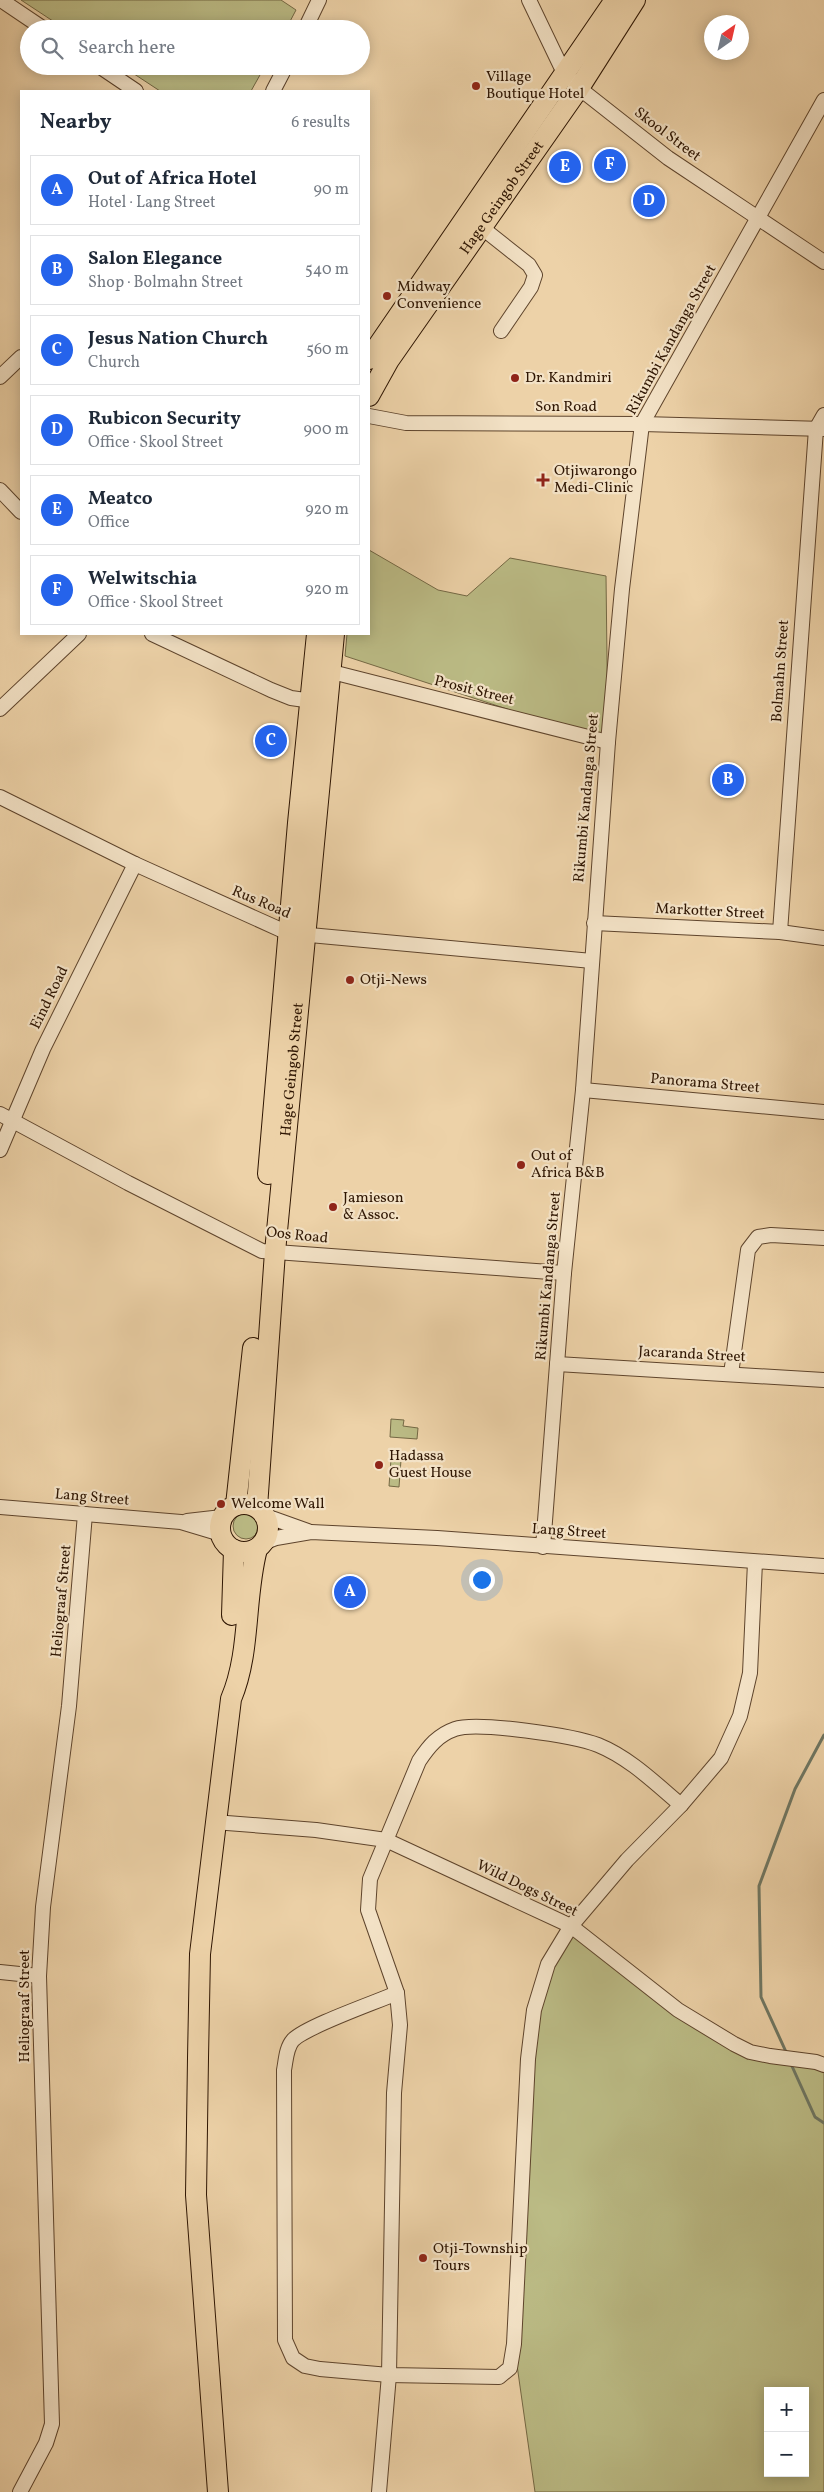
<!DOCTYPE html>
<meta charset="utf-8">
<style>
:root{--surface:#fff;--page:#f2f2f3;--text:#1f2937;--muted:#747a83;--line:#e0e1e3;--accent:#2563eb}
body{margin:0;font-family:Vollkorn,serif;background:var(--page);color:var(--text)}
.controls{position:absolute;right:15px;bottom:15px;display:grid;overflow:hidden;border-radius:0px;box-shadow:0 2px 12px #0003}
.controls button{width:45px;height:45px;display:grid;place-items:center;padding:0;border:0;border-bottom:1px solid var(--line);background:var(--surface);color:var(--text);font:25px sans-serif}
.compass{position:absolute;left:704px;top:15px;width:45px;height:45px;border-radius:50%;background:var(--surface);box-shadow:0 2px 12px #0003;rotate:34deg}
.you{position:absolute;left:481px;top:1579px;width:18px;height:18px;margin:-12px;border:4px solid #fff;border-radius:50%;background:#1a73e8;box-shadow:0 0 0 8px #1a73e833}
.badge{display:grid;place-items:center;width:32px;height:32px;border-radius:50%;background:var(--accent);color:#fff;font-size:16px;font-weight:700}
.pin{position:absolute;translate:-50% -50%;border:2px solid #fff;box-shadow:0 1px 5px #0006}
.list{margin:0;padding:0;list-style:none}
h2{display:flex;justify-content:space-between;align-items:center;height:65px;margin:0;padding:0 20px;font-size:21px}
h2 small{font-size:16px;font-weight:400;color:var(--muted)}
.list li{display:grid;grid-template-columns:32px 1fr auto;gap:15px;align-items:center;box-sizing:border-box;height:70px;margin:0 10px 10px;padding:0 10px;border:1px solid var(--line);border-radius:0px}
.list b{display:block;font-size:19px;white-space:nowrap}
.list p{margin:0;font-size:16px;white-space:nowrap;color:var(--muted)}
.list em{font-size:16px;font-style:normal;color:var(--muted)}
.icon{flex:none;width:28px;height:28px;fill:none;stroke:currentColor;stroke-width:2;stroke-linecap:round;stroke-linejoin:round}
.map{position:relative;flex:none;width:824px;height:2492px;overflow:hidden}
.search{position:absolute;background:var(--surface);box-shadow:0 2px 12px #0003;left:20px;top:20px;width:350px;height:55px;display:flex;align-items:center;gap:12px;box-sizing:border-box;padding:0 18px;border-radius:28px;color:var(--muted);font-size:19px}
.panel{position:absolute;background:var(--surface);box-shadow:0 2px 12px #0003;left:20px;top:90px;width:350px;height:545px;border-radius:0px}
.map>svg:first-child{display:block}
.green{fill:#bbbb85;stroke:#746844;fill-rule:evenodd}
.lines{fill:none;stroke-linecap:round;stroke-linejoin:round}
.stream{stroke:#6f7763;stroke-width:3}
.minor-casing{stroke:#5e442c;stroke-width:16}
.highway-casing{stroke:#2e1502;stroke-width:22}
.minor{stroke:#f3e2c6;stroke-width:14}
.highway{stroke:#edd2a8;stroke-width:20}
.poi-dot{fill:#8f2418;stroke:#f3e2c6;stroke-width:2}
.labels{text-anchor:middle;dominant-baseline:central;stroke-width:4.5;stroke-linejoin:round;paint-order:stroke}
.poi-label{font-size:15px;fill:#2e1502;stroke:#f3e2c6;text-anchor:start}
.street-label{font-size:15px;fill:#2e1502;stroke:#f3e2c6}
</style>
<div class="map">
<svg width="824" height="2492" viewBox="0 0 824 2492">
<rect width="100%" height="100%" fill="#edd2a8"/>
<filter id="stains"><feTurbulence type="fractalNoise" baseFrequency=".004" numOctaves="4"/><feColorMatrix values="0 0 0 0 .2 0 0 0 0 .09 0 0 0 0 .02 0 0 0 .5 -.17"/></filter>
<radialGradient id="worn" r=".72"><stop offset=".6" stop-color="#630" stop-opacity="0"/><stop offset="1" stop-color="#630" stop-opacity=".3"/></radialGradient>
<g class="green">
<polygon points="21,0 281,0 296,10 286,29 65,29"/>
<polygon points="122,66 265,66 251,91 160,91"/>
<polygon points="369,550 438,590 467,596 510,558 606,576 608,742 345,656 347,634 369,634"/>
<polygon points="391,1419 404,1420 403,1426 418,1428 417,1439 390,1437"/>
<polygon points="391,1459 401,1460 399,1487 389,1486"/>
<circle cx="246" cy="1526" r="13"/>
<path d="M571 1926 734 2044 824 2065V2492H535L514 2344 534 2010ZM768 2391H805V2473H768Z"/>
</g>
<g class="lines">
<g class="stream">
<polyline points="787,2054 761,1997 759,1886 795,1789 824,1735"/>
<polyline points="791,2064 815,2117 824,2123"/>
</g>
<g class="minor-casing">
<g id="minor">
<polyline points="1,0 44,29"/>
<polyline points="529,0 564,73 579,88 668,158 824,262"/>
<polyline points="305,29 319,0"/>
<polyline points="99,66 136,91"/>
<polyline points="273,91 286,66"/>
<polyline points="481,227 529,265 535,275 531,287 501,331"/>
<polyline points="0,377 21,357"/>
<polyline points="369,416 406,423 642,424 824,429"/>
<polyline points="0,490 21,512"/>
<polyline points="152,634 271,690 291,698 312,701"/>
<polyline points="332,672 608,742"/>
<polyline points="0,709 79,634"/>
<polyline points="0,797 135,864 288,933 592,961"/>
<polyline points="594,923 780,932 824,938"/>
<polyline points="780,932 816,429 824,415"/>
<polyline points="583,1090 824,1112"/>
<polyline points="0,1114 128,1183 262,1251 564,1273"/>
<polyline points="0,1150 43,1049 135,864"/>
<polyline points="557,1364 824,1380"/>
<polyline points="731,1374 748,1250 758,1237 771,1235 824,1238"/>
<polyline points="0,1507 181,1522 221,1534"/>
<polyline points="266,1516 308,1531"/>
<polyline points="187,1521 222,1517"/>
<polyline points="263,1543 276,1538 311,1532 437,1538 824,1566"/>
<polyline points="543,1547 564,1273 583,1090 608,742 622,589 642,424 824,100"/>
<polyline points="214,1822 316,1830 386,1840 571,1926 678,2010 734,2044 750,2052 770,2056 816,2062 824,2065"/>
<polyline points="0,1972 39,1976"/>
<path d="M397 1993C374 2003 307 2026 293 2040 286 2048 286 2060 284 2070L285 2340 293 2358 305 2366 320 2369 389 2375 499 2377 510 2368 514 2344 528 2059 534 2010 548 1964 571 1926 627 1860 681 1805 721 1758 740 1716 750 1673 755 1562"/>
<polyline points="20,2492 46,2443 52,2424 39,1976 43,1907 69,1706 85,1514"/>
<path d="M379 2492 389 2375 394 2093 400 2025 397 1993 368 1910 370 1879 419 1761C429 1746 438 1735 455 1729 477 1721 575 1736 598 1745 630 1758 656 1784 681 1805"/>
</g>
</g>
<g class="highway-casing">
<g id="highway">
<polyline points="369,359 615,0"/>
<path id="s1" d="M369 396 389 360 579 88 635 0"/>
<polyline points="268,1174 298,823 317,634"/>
<circle cx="244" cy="1528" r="24"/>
<polyline points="236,1505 253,1348"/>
<path id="s2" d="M257 1507 275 1252 334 634"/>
<polyline points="232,1615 234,1550"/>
<path d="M218 2492 196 2195 198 2058 200 1954 231 1699C251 1652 244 1597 257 1549"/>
</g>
</g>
<use href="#minor" class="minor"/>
<use href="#highway" class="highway"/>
</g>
<g class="poi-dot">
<circle cx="476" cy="86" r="5"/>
<circle cx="387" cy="296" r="5"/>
<circle cx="515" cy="378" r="5"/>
<path d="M540.5 472.5h5v5h5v5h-5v5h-5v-5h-5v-5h5z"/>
<circle cx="350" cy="980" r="5"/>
<circle cx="521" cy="1165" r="5"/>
<circle cx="333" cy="1207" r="5"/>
<circle cx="379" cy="1465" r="5"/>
<circle cx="221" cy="1504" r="5"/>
<circle cx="423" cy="2258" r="5"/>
</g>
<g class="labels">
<g class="poi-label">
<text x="486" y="77">Village<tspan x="486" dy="17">Boutique Hotel</tspan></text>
<text x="397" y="287">Midway<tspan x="397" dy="17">Convenience</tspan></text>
<text x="525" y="378">Dr. Kandmiri</text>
<text x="554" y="471">Otjiwarongo<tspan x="554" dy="17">Medi-Clinic</tspan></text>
<text x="360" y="980">Otji-News</text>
<text x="531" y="1156">Out of<tspan x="531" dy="17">Africa B&amp;B</tspan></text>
<text x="343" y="1198">Jamieson<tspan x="343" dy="17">&amp; Assoc.</tspan></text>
<text x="389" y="1456">Hadassa<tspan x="389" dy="17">Guest House</tspan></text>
<text x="231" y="1504">Welcome Wall</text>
<text x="433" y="2249">Otji-Township<tspan x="433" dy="17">Tours</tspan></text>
</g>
<g class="street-label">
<text transform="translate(667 135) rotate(37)">Skool Street</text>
<text stroke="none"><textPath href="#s1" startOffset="239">Hage Geingob Street</textPath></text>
<text transform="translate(672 340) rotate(-61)">Rikumbi Kandanga Street</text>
<text x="566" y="407">Son Road</text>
<text transform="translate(781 671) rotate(-86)">Bolmahn Street</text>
<text transform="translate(474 691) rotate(14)">Prosit Street</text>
<text transform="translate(587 798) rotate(-85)">Rikumbi Kandanga Street</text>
<text transform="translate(261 903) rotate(23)">Rus Road</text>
<text transform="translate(710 912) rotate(3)">Markotter Street</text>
<text transform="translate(50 998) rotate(-64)">Eind Road</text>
<text stroke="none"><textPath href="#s2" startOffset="439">Hage Geingob Street</textPath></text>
<text transform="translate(705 1084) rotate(5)">Panorama Street</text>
<text transform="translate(297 1236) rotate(6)">Oos Road</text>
<text transform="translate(549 1276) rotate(-85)">Rikumbi Kandanga Street</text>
<text transform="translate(692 1355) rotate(3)">Jacaranda Street</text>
<text transform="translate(92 1498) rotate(5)">Lang Street</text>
<text transform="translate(569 1532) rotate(4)">Lang Street</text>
<text transform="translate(62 1601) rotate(-85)">Heliograaf Street</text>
<text transform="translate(527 1889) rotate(26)">Wild Dogs Street</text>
<text transform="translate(25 2006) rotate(-90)">Heliograaf Street</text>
</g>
</g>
<rect width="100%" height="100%" filter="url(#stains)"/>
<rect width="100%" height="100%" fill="url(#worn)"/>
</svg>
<div class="controls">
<button>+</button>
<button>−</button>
</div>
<svg class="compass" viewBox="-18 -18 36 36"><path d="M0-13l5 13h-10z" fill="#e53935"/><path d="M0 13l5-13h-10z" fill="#747a83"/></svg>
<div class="you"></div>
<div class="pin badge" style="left:350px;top:1592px">A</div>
<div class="pin badge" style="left:728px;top:780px">B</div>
<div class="pin badge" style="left:271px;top:741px">C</div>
<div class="pin badge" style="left:649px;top:201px">D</div>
<div class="pin badge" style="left:565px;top:167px">E</div>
<div class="pin badge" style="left:610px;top:165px">F</div>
<div class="search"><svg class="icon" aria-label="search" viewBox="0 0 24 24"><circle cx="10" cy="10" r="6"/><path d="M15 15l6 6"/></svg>Search here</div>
<section class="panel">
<h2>Nearby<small>6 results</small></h2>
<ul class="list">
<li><span class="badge">A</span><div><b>Out of Africa Hotel</b><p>Hotel · Lang Street</p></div><em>90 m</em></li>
<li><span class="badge">B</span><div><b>Salon Elegance</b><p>Shop · Bolmahn Street</p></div><em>540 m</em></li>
<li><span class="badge">C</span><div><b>Jesus Nation Church</b><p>Church</p></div><em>560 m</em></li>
<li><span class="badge">D</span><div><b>Rubicon Security</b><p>Office · Skool Street</p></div><em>900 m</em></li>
<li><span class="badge">E</span><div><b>Meatco</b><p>Office</p></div><em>920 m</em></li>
<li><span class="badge">F</span><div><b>Welwitschia</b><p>Office · Skool Street</p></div><em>920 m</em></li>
</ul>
</section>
</div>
